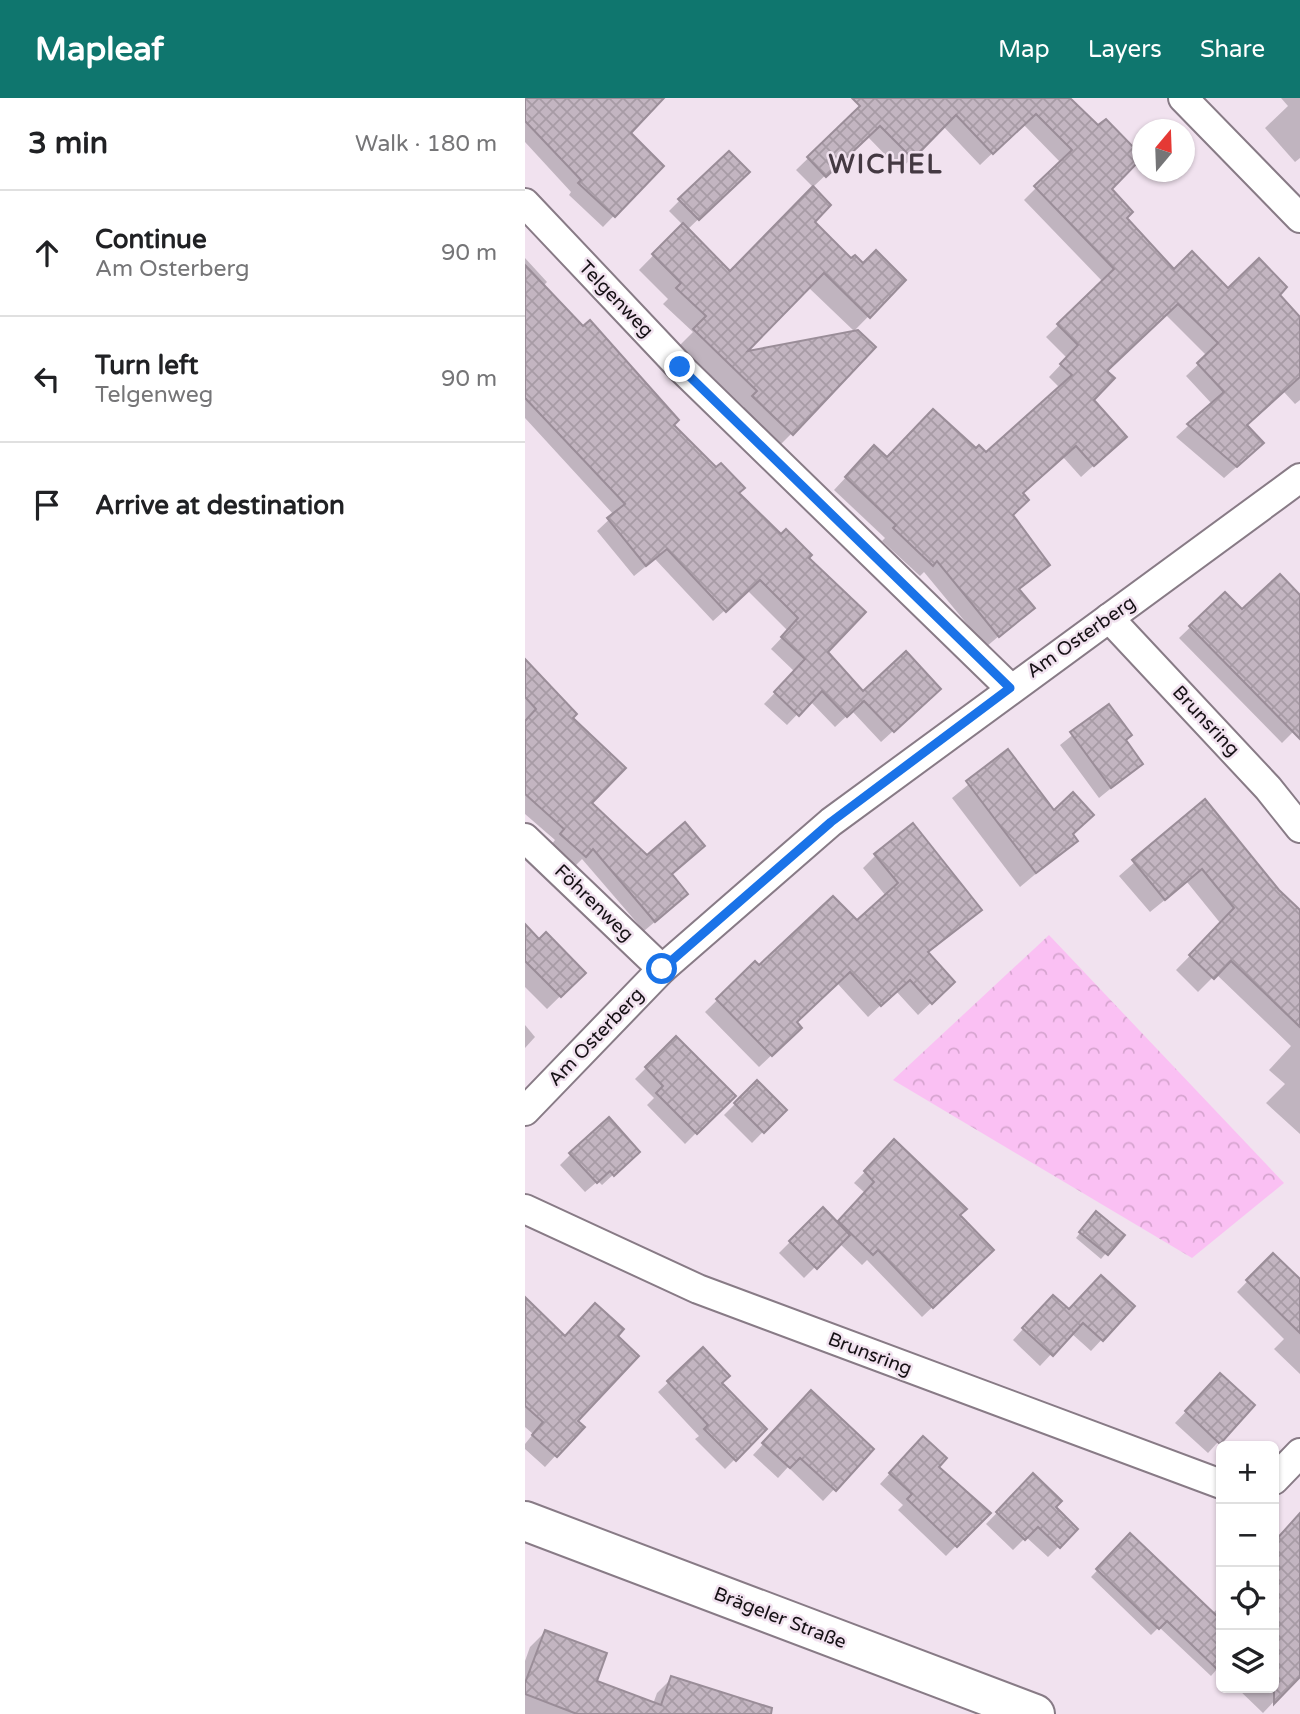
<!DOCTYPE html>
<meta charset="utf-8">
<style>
:root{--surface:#fff;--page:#f6f6f6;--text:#202124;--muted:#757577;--line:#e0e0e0;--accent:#0f766e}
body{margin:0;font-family:"Varela Round",sans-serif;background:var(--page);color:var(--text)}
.controls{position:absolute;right:21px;bottom:21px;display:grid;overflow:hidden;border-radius:10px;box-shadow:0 2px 5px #0004}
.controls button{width:63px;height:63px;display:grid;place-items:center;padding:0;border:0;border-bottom:2px solid var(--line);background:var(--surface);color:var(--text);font:35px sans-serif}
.compass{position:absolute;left:607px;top:21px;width:63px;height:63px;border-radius:50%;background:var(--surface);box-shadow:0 2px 5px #0004;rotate:19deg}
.stop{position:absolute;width:21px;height:21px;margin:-16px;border:5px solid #1a73e8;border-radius:50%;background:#fff}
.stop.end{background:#1a73e8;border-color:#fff;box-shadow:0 2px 7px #0008}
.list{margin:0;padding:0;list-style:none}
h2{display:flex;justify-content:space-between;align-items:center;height:91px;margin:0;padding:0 28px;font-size:30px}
h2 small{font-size:23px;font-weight:400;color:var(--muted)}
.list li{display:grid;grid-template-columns:46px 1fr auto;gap:21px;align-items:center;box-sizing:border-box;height:126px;padding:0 28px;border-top:2px solid var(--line)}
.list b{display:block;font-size:26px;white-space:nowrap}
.list p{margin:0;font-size:23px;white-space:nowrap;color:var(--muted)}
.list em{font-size:23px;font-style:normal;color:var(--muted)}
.icon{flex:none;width:38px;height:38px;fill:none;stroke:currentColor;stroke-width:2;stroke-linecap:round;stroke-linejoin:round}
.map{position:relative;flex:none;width:775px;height:1616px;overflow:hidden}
header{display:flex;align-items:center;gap:42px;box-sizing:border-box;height:98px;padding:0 35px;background:var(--accent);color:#fff}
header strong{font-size:33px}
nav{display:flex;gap:38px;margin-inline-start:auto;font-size:24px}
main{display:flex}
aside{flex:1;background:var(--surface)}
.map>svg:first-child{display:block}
.park{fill:url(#park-crowns)}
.shadow{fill:#0003}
.building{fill:url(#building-cross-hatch);stroke:#9a8d98;stroke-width:2}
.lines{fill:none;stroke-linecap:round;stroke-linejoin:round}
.street-casing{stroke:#887b86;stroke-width:32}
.secondary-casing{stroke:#887b86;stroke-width:42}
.street{stroke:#fff;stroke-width:28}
.secondary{stroke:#fff;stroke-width:38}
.route{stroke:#1a73e8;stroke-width:9}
.labels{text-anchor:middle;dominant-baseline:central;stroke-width:5;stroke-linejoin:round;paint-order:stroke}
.street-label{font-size:19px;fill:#161115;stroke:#f1e2ef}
.district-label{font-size:26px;font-weight:bold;letter-spacing:2px;fill:#443942;stroke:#f1e2ef}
</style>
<header>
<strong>Mapleaf</strong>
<nav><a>Map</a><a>Layers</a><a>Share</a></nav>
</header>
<main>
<aside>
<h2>3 min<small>Walk · 180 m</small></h2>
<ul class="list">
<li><svg class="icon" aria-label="ahead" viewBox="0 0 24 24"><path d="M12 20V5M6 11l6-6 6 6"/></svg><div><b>Continue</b><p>Am Osterberg</p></div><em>90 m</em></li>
<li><svg class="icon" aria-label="left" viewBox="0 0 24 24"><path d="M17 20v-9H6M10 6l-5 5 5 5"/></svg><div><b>Turn left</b><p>Telgenweg</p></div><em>90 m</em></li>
<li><svg class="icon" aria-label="arrive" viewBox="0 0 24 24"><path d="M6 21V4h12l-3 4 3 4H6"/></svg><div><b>Arrive at destination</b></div></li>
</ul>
</aside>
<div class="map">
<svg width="775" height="1616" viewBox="0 0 775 1616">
<defs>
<pattern id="park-crowns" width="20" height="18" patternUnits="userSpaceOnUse" patternTransform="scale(1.75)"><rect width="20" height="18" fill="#fac0f3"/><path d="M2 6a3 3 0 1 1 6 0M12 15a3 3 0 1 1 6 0" fill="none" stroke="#d6a4cf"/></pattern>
<pattern id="building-cross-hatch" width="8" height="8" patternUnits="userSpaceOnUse" patternTransform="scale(1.75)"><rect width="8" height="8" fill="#c3b5c1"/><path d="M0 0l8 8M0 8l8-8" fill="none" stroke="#a79ba5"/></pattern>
</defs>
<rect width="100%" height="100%" fill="#f1e2ef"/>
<polygon class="park" points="524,837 759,1085 667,1160 368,982"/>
<g class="shadow">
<polygon points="0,0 96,0 103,35 137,68 78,129 44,97 46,94 0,44"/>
<polygon points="336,0 543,0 599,120 649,173 703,193 753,197 775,221 775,302 770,306 758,293 721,327 725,357 699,380 651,339 687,306 661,278 682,258 640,216 580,273 567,302 588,350 556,379 538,359 497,396 486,417 523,467 493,492 507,510 461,549 399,474 395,478 357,443 360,440 309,392 338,361 451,353 460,356 535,290 524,279 542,260 521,239 578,184 499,102 536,65 498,26 455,67 418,28 375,72 342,38 288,89 271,72 340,5"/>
<polygon points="756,0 775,0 775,60 770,64 740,30 763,8"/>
<polygon points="211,85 162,132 205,175 287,124 326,162 379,182 329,233 283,189 218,256 267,335 252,350 214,314 219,309 155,247 168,234 138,206 143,201 114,172 158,127 144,113 155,102"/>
<polygon points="0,160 22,184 18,188 147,327 212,395 281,460 300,554 338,595 402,602 356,644 327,613 310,629 285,603 262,627 239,606 270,574 246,551 263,533 222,492 188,523 130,461 109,478 72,433 89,417 0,320"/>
<polygon points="755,478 775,500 775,507 763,519 775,532 775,627 757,645 654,540 700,496 717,514"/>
<polygon points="0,572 46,620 65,706 146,777 151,806 119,833 57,761 50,768 26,747 30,742 0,716"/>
<polygon points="584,608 599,643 616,666 574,700 535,647"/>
<polygon points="483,654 550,743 495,789 427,700"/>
<polygon points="679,704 752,793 775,814 775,1036 741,1005 760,986 744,972 766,948 691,876 673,894 651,872 696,826 662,784 625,814 594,778"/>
<polygon points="350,758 454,812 402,856 415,896 393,917 371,893 343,919 312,885 270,925 275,930 234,969 180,914 230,865 234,870 332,825 361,798 338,770"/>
<polygon points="0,828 14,843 59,875 22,911 0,889"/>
<polygon points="0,927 10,939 0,950"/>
<polygon points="151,940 208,998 160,1046 122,1007 129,1000 110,981"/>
<polygon points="232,984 259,1012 227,1045 199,1017"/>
<polygon points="369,1044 467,1152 397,1219 342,1162 337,1167 314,1145 279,1180 254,1155 298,1111 312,1125 340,1095 329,1085"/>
<polygon points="46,1056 102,1064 77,1087 73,1083 60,1094 35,1067"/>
<polygon points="566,1121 597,1137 576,1161 551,1140"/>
<polygon points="748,1157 775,1184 775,1276 749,1251 759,1241 712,1194"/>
<polygon points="0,1201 40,1240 51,1323 57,1329 20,1369 0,1351 0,1346 8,1336 0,1329"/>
<polygon points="608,1208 566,1253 546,1235 515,1268 488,1242 517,1210 543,1213"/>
<polygon points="178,1252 195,1285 240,1331 200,1371 170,1341 174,1338 133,1294"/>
<polygon points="685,1288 693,1344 683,1355 650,1325"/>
<polygon points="275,1306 347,1351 298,1403 263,1369 253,1380 228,1357"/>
<polygon points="388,1350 463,1415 421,1458 373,1412 378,1407 355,1386"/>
<polygon points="508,1378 529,1409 551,1431 523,1459 501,1439 488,1452 461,1426"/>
<polygon points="775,1417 775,1534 767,1543 775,1551 775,1576 738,1615 712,1590 749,1590 749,1446"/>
<polygon points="605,1438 687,1516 696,1507 696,1575 692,1571 686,1578 634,1529 626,1537 566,1479"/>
<polygon points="20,1534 69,1584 128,1606 132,1595 147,1580 242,1616 0,1616 0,1563 5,1549"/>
</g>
<g class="building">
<polygon points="0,0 139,0 106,35 139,68 90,119 53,85 56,82 0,23"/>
<polygon points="327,0 545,0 573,27 581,21 618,59 587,91 608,114 602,120 649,171 667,153 703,190 734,160 762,189 755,197 775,219 775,279 722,327 739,345 712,369 662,326 699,294 672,265 693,245 653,206 582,273 590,280 569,302 602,339 569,368 551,348 498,395 504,402 488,417 525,467 494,491 510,510 474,539 412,463 408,468 368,430 371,427 320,379 349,347 362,359 408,311 451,350 454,347 461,354 547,277 535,266 553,247 532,226 589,171 509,88 547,52 511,16 468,56 431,17 388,61 355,28 301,79 282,59 335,8"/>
<polygon points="204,53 225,74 174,122 153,101"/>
<polygon points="288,88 306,107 290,124 326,160 330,157 338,165 351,152 381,182 345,220 299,175 223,253 333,232 351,249 268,337 227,298 232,293 168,231 181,218 151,190 156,185 127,156 158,125 205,173"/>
<polygon points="0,167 58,228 65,222 154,322 149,327 191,369 196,365 220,390 214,395 256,436 261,431 287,457 284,460 341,514 303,554 338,593 381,553 416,591 369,634 339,603 322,619 297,593 274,618 249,594 280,561 256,539 273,520 235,482 201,514 142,451 121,468 82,420 100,406 0,300"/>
<polygon points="755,476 775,497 775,641 664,528 700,494 717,511"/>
<polygon points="0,561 52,616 48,620 101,670 67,705 122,757 160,724 180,748 147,776 163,796 130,824 68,751 61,759 35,736 39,731 0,696 0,623 11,611 0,599"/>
<polygon points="584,606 607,637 601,642 618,666 586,690 545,634"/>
<polygon points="483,651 529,712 548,694 569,717 548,736 553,743 511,775 441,683"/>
<polygon points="680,701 754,792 775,812 775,929 706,863 689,881 664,857 709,810 677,771 640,802 607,762"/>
<polygon points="388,725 457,812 403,854 430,884 407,906 385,882 356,908 325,874 272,924 277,930 247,958 191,901 230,863 234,867 308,798 332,822 373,785 349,756"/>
<polygon points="0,826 14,841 21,834 61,875 36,899 0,863"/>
<polygon points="151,938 211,998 172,1036 131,995 138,988 120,969"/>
<polygon points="232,982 262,1012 239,1035 209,1005"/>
<polygon points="84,1019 115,1054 89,1078 85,1073 72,1085 44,1055"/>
<polygon points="369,1041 442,1111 435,1117 469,1152 408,1210 353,1152 348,1157 313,1123 349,1084 339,1073"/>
<polygon points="298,1109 325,1137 292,1171 264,1143"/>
<polygon points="571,1113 600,1137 583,1157 554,1134"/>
<polygon points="748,1155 775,1181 775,1235 721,1182"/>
<polygon points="576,1177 610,1208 578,1243 558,1225 528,1258 497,1230 528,1197 544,1211"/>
<polygon points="0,1199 40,1238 70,1205 99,1231 93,1238 114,1258 53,1323 60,1329 32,1359 7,1337 18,1324 0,1308"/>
<polygon points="178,1249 205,1278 197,1285 242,1331 211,1363 179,1331 183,1327 142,1283"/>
<polygon points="695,1275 730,1307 695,1346 660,1313"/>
<polygon points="286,1292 349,1351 311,1393 275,1360 265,1370 237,1345"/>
<polygon points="398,1338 422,1360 414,1369 466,1415 432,1449 382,1401 387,1396 364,1375"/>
<polygon points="508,1375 537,1403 531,1409 553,1431 535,1450 513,1429 500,1442 471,1414"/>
<polygon points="775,1415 775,1579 749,1606 749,1444"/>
<polygon points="605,1435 696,1522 696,1575 642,1523 634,1531 571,1471"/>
<polygon points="20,1532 82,1555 72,1583 136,1607 146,1578 247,1610 246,1616 52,1616 0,1596 0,1585"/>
</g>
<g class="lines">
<g class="street-casing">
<g id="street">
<polyline points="658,0 775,120"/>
<polyline points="0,105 155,269 485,590"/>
<polyline points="584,520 743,690 775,730"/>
<polyline points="0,740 137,871"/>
<polyline points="0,1013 137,871 306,724 775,380"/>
<polyline points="0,1111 173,1191 696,1386"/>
<polyline points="749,1382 775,1355"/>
</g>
</g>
<g class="secondary-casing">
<polyline id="secondary" points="0,1423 510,1616"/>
</g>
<use href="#street" class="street"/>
<use href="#secondary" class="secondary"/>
</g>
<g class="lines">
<polyline class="route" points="137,871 306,724 485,590 155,269"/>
</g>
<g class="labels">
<g class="street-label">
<text transform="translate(91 201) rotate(46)">Telgenweg</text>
<text transform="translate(556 539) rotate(-35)">Am Osterberg</text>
<text transform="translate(681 623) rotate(47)">Brunsring</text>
<text transform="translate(69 805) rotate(44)">Föhrenweg</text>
<text transform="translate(71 939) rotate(-46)">Am Osterberg</text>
<text transform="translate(345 1256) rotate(21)">Brunsring</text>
<text transform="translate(255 1520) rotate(21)">Brägeler Straße</text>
</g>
<g class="district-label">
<text x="361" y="66">WICHEL</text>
</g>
</g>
</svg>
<div class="controls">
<button>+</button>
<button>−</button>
<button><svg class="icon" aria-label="locate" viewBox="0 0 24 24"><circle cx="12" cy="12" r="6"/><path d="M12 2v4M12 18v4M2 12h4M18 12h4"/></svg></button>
<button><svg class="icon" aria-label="layers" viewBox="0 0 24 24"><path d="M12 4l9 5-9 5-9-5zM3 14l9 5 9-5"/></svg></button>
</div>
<svg class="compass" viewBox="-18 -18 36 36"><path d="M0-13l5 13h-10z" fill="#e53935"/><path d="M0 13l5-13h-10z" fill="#757577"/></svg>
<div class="stop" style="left:137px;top:871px"></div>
<div class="stop end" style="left:155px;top:269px"></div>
</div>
</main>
